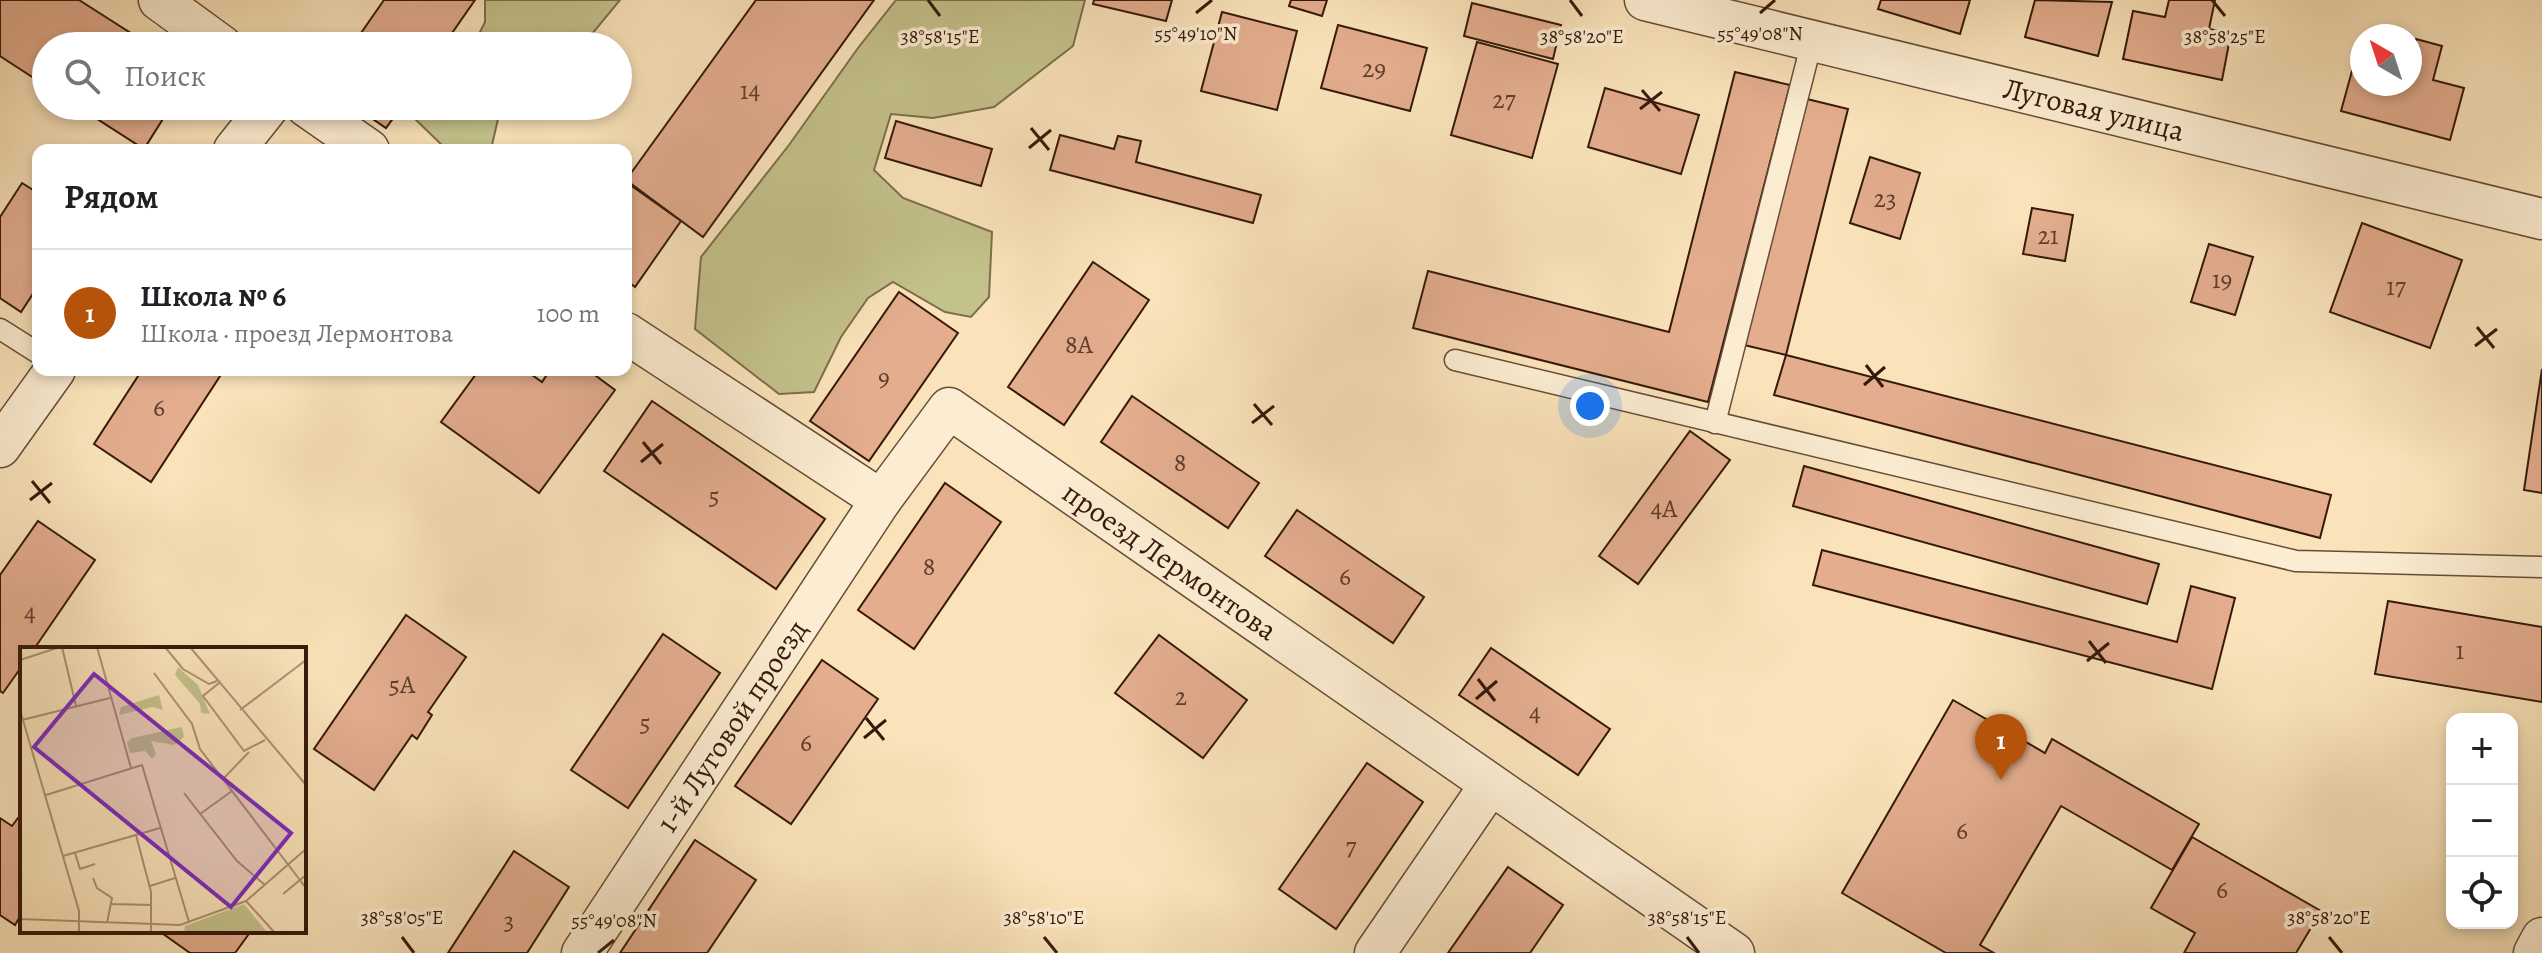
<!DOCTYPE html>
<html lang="ru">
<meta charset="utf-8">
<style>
:root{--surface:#fff;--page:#f2f2f2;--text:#202124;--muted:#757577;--line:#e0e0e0;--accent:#b45309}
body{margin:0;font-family:Alegreya,serif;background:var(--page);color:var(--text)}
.controls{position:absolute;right:24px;bottom:24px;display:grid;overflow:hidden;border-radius:16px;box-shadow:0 4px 12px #0003}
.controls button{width:72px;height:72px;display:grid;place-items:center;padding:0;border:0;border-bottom:2px solid var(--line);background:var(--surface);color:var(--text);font:40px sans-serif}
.compass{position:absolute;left:2350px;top:24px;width:72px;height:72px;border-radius:50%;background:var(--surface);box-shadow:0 4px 12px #0003;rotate:321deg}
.you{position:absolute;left:1590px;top:406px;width:28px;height:28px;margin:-20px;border:6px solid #fff;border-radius:50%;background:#1a73e8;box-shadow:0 0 0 12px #1a73e833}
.badge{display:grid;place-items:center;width:52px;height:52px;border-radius:50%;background:var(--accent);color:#fff;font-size:26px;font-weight:700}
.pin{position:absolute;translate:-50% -66px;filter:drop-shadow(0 2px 4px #0008)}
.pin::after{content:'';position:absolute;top:42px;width:28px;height:24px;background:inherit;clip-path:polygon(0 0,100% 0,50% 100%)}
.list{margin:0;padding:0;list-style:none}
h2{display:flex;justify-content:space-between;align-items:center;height:104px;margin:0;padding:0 32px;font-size:34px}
h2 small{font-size:26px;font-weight:400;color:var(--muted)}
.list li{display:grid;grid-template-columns:52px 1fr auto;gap:24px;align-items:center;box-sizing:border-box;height:128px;padding:0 32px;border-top:2px solid var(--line)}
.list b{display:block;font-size:30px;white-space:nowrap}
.list p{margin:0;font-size:26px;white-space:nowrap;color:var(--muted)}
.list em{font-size:26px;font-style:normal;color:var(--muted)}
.icon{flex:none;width:44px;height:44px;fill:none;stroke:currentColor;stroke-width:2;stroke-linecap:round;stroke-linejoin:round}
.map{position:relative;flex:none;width:2542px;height:953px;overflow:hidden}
.search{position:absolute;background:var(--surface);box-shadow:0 4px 12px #0003;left:32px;top:32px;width:600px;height:88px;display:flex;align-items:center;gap:20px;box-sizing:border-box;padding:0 28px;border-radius:44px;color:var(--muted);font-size:30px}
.panel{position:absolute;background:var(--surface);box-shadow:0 4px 12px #0003;left:32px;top:144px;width:600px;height:232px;border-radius:16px}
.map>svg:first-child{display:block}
.green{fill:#c4c28c;stroke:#7d6e4c;stroke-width:2}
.building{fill:#e3ad8e;stroke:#36190b;stroke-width:2}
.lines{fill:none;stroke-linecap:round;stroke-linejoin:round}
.service-casing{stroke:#674c37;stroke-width:23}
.minor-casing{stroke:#674c37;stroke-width:43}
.service{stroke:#fcedd2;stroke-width:20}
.minor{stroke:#fcedd2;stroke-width:40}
.ticks{fill:none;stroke:#36190b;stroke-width:3}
.labels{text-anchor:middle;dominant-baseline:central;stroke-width:7;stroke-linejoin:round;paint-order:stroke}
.number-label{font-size:26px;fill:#613e2c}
.street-label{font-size:30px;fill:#36190b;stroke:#fcedd2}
.inset-road{fill:none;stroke:#ac9274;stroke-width:2}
.view{fill:#7b2cbf;fill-opacity:0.15;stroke:#7b2cbf;stroke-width:4}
.inset-edge{fill:none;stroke:#36190b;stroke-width:4}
.ticks-label{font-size:20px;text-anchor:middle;fill:#36190b;stroke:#fcedd2;stroke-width:7;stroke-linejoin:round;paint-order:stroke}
</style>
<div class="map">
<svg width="2542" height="953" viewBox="0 0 2542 953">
<rect width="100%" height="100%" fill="#fae3ba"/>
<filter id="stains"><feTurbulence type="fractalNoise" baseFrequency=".0025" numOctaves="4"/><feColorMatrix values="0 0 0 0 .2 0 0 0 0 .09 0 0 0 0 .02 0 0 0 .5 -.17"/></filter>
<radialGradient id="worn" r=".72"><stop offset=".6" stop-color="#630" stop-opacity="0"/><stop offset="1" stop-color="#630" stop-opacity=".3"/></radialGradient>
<g class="green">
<polygon points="485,0 620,0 582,46 473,46 485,22"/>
<polygon points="896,0 1085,0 1073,46 994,107 933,118 891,114 874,170 903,198 992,232 989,297 971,317 945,312 893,282 868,298 841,337 814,392 779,394 695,329 701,257 789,145 858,48"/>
<polygon points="417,106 501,106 492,145 479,150 447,150 415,119"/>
</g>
<g class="building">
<polygon points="0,0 79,0 151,46 46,46 46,86 0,56"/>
<polygon points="384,0 475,0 443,46 352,46"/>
<polygon points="756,0 874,0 703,237 626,180"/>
<polygon points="1094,0 1172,0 1166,21 1093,4"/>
<polygon points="1291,0 1327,0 1322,16 1289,6"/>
<polygon points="1881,0 1970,0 1960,34 1878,9"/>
<polygon points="2035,0 2112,2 2098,56 2025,37"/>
<polygon points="2169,0 2215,0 2209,29 2231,33 2222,80 2123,59 2133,11 2165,17"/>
<polygon points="1472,3 1561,25 1553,59 1464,36"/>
<polygon points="1222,12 1297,31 1277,110 1201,91"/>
<polygon points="1338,25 1427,48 1410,111 1321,88"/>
<polygon points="2416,39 2442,46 2433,80 2464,88 2450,140 2341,111 2355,60 2362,62 2362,84 2410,84 2410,63"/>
<polygon points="1477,42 1558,64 1532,158 1451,135"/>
<polygon points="1735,72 1790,85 1708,402 1413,328 1428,271 1669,332"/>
<polygon points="1605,88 1699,115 1681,174 1588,147"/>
<polygon points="1807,99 1848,109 1786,355 1744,345"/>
<polygon points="77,106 171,106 144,149"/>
<polygon points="354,106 402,106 386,128"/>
<polygon points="896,121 992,149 981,186 885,158"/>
<polygon points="1060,135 1114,149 1118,136 1141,141 1136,162 1261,195 1253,223 1050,170"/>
<polygon points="1870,157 1920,173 1900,239 1850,223"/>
<polygon points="626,182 681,221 635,287 626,280"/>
<polygon points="22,183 38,193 38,286 21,312 0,298 0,217"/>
<polygon points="2032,208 2073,215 2065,261 2023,254"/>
<polygon points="2362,223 2462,260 2430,348 2330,312"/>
<polygon points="2209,244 2253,257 2235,315 2191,302"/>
<polygon points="1093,262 1149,300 1064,425 1008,387"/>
<polygon points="899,292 958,333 869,461 810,421"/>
<polygon points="1786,355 2331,495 2320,538 1774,395"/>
<polygon points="2542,369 2542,493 2524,490"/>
<polygon points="142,370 224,370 151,482 94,444"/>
<polygon points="479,370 525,370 542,382 550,370 588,370 615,390 539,493 441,422"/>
<polygon points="1132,396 1259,483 1228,528 1101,442"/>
<polygon points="652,401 825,519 776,589 604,471"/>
<polygon points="1690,431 1730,460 1638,584 1599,556"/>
<polygon points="1804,466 2159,564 2147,604 1793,506"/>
<polygon points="945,483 1001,522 914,649 858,610"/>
<polygon points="1297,510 1424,597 1393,643 1265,556"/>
<polygon points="38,521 95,560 34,649 22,649 22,666 3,693 0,691 0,575"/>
<polygon points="1822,550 2177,642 2191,586 2235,598 2212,689 1813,585"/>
<polygon points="2388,601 2542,627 2542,702 2375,674"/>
<polygon points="406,615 466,657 428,712 432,715 417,739 412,735 374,790 314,749"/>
<polygon points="663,634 720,673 628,808 571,770"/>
<polygon points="1159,635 1247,700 1203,758 1115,693"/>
<polygon points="1491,648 1610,729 1578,775 1459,695"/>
<polygon points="822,660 878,699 791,824 735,786"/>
<polygon points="1953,700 2045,753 2052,739 2199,824 2172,870 2061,806 1980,945 1994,953 1946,953 1842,893"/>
<polygon points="1367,763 1423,802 1336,929 1279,889"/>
<polygon points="0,818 12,826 18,818 22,820 22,913 15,925 0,915"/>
<polygon points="2192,837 2321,911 2296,953 2184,953 2195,933 2151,908"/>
<polygon points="695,840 756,880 707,953 620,953"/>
<polygon points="514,851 569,887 527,953 448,953"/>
<polygon points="1508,867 1563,905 1530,953 1448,953"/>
<polygon points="159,931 251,931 235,953 190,953"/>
</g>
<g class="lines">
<g class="service-casing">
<g id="service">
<polyline points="0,329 38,353"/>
<polyline points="1455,360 2296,561 2542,567"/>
<polyline points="1715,423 1812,41"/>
</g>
</g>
<g class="minor-casing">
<g id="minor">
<polyline points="159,0 222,46"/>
<path id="s1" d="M1645 0 2542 219"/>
<polyline points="306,106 369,150"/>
<polyline points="234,150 269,106"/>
<polyline points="626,333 881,500"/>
<polyline points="0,447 55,370"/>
<path id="s2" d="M582 953 881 500 949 408 1734 953"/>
<polyline points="1375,953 1490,785"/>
<polyline points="2534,953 2542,938"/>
</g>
</g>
<use href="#service" class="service"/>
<use href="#minor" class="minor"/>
</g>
<path class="ticks" d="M928 0 940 16M1570 0 1582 16M2212 0 2225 16M1196 13 1212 0M1760 13 1775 0M1642 90 1660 111M1640 109 1662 92M1031 128 1049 150M1029 148 1051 130M2477 327 2494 348M2475 346 2497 329M1866 365 1883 387M1864 385 1885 367M1254 404 1272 425M1252 423 1274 406M643 442 661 464M641 462 663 444M32 481 50 503M30 500 52 483M2089 641 2106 663M2087 661 2109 643M1478 679 1495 701M1476 699 1497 681M866 718 884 740M864 738 886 720M402 937 414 953M1044 937 1057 953M1687 937 1699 953M2329 937 2342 953M598 953 614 940"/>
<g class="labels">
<g class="number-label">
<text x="1374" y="68">29</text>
<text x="750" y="90">14</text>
<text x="1504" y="99">27</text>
<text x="1885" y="198">23</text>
<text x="2048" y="235">21</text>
<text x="2222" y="279">19</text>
<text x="2396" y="286">17</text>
<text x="1079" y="344">8А</text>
<text x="884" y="377">9</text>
<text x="159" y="407">6</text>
<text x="1180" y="462">8</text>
<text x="714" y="495">5</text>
<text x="1664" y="508">4А</text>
<text x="929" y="566">8</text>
<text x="1345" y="576">6</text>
<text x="30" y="612">4</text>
<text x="2460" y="650">1</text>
<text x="402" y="684">5А</text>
<text x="1181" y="696">2</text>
<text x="1535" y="712">4</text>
<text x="645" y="722">5</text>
<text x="806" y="742">6</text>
<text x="1962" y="830">6</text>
<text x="1351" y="846">7</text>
<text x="2222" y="889">6</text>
<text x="509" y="920">3</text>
</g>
<g class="street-label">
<text stroke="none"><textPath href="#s1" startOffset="462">Луговая улица</textPath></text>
<text stroke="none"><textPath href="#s2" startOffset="926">проезд Лермонтова</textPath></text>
<text stroke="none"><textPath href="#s2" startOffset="272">1-й Луговой проезд</textPath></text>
</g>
</g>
<g transform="translate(20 647)">
<rect width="286" height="286" fill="#fae3ba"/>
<path d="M158 20 178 38 190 67 181 66 180 57 155 28ZM139 48 143 63 133 60 99 68 101 60ZM162 80 164 90 154 98 131 94 136 107 132 112 125 104 110 106 107 96 112 91ZM224 257 246 284 164 286 165 279Z" fill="#c4c28c"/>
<path class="inset-road" d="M42 0 56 59M77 0 111 121M145 0 163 22 189 37 197 34M170 0 286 138M0 13 40 0M134 26 172 77 180 102 286 241M199 36 183 49 224 104 245 93M0 63 59 264V286M220 63 286 13M2 73 90 51M203 132 229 105M164 146 217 214 245 238M26 148 122 118 169 275M180 167 212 144M116 188 131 245V286M55 206 60 222 75 217M43 209 140 181M73 231 77 241 92 251 87 276M130 239 155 231M263 247 286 228M226 254 255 286M90 257 132 258M0 272 160 278 226 254 286 202"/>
<path class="view" d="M74 27 271 186 211 260 14 100Z"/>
<rect width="286" height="286" class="inset-edge"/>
</g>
<g class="ticks-label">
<text x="1196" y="40">55°49'10"N</text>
<text x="1760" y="40">55°49'08"N</text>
<text x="940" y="43">38°58'15"E</text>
<text x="1582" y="43">38°58'20"E</text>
<text x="2225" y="43">38°58'25"E</text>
<text x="402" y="924">38°58'05"E</text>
<text x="1044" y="924">38°58'10"E</text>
<text x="1687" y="924">38°58'15"E</text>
<text x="2329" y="924">38°58'20"E</text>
<text x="614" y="927">55°49'08"N</text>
</g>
<rect width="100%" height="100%" filter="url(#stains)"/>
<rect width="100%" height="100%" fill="url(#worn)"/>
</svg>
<div class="controls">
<button>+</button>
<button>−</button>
<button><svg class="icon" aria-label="locate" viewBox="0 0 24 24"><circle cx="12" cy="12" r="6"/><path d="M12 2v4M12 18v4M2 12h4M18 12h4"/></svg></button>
</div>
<svg class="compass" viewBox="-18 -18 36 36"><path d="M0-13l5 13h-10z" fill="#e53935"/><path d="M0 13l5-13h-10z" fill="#757577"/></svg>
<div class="you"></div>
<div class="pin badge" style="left:2001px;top:780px">1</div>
<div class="search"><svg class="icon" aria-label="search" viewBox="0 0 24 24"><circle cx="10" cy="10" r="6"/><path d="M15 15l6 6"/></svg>Поиск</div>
<section class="panel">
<h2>Рядом<small></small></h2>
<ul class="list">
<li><span class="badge">1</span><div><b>Школа № 6</b><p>Школа · проезд Лермонтова</p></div><em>100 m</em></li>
</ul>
</section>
</div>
